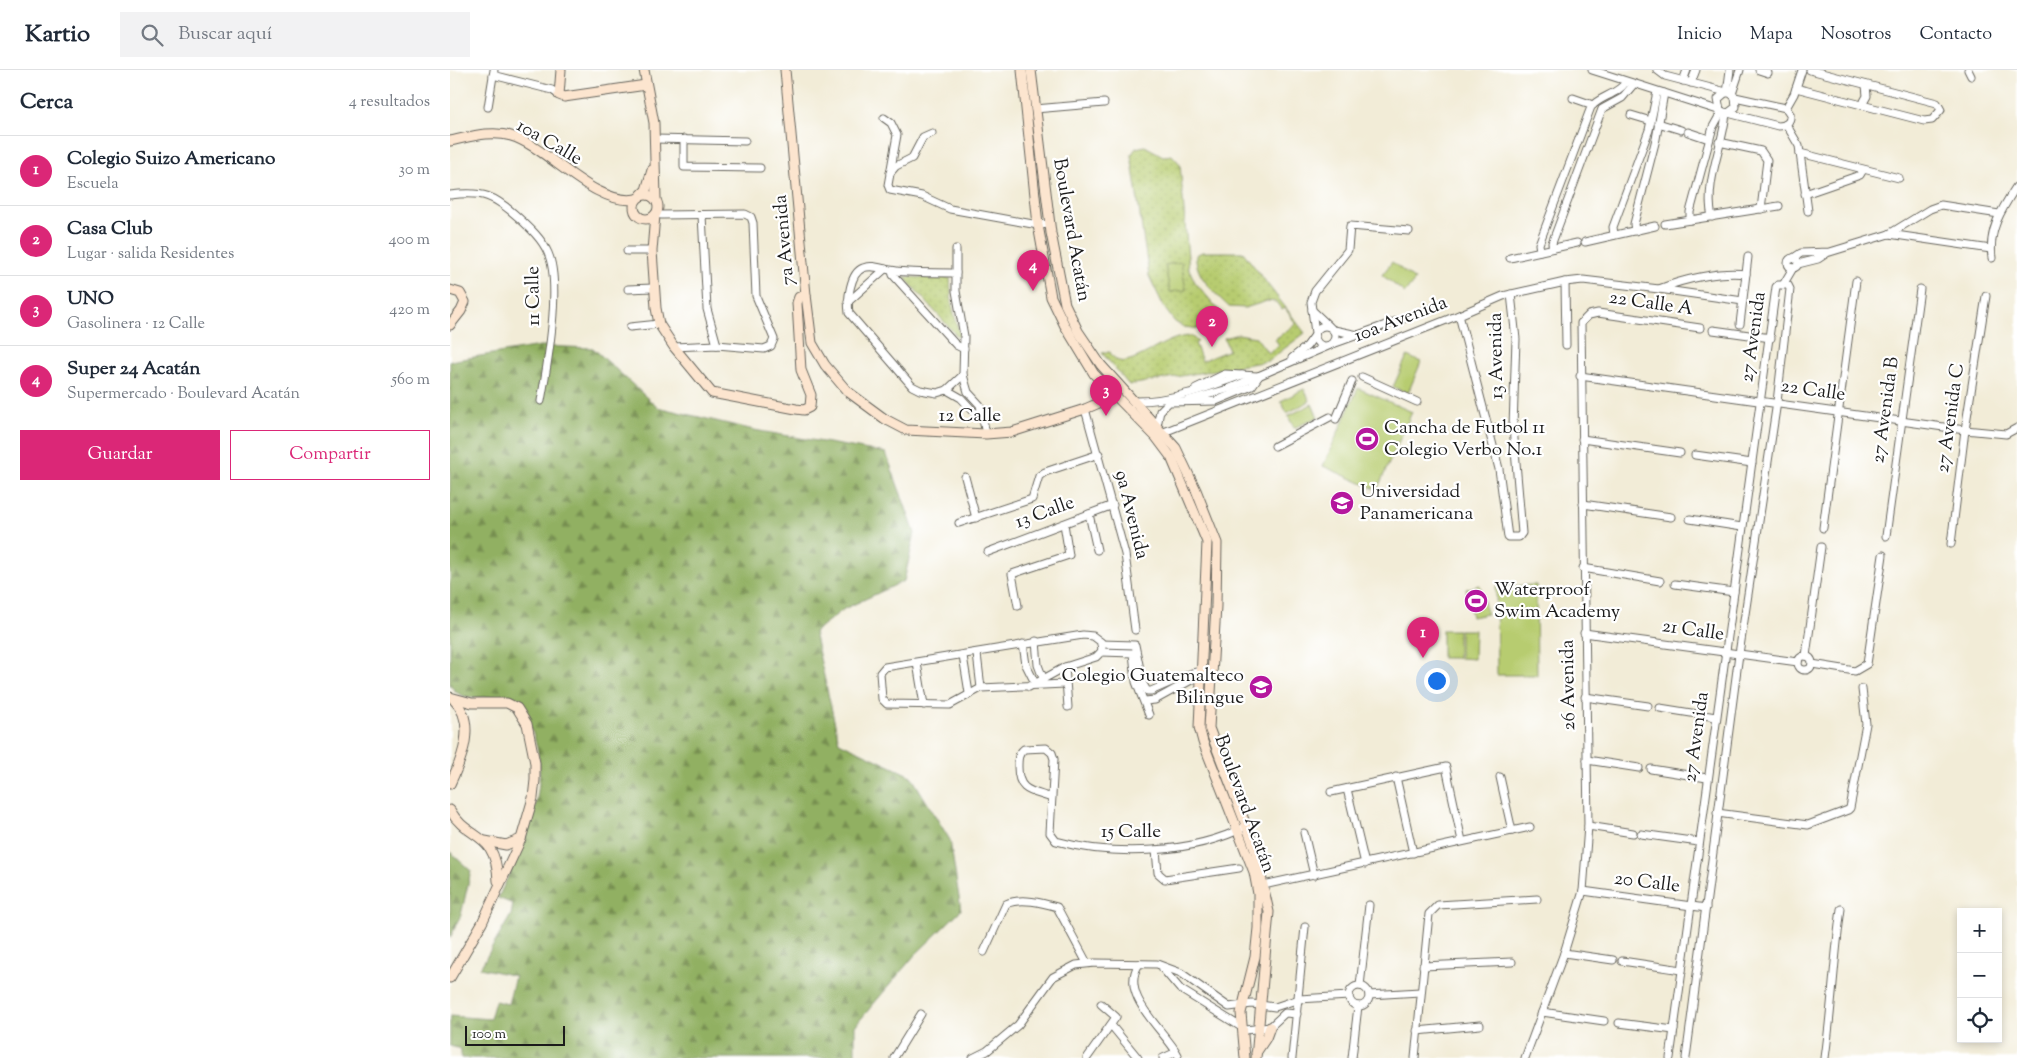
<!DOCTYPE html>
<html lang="es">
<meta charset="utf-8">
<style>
:root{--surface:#fff;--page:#f2f2f3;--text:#1f2937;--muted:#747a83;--line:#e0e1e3;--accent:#db2777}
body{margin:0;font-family:"Sorts Mill Goudy",serif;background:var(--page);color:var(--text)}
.controls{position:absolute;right:15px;bottom:15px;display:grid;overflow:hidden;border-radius:0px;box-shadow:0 2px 8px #0003}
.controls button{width:45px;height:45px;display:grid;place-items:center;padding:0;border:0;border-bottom:1px solid var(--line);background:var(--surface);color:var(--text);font:25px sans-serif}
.scale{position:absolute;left:15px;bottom:12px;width:100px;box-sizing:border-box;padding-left:5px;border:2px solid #1c1c1c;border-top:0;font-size:14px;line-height:18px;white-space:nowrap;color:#1c1c1c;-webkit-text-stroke:4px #fff;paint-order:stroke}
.you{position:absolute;left:986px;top:610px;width:18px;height:18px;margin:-12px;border:4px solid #fff;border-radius:50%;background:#1a73e8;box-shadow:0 0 0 8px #1a73e833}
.badge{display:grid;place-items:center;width:32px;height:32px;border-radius:50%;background:var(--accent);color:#fff;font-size:16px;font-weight:700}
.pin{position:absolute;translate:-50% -41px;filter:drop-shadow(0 1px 2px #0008)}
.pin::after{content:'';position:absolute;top:26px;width:18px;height:15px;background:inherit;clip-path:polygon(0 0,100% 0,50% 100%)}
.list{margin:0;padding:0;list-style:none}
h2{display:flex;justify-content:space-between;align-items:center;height:65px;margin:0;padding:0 20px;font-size:21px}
h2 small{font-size:16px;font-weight:400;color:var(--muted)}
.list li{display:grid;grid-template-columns:32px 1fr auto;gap:15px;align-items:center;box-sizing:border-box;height:70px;padding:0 20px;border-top:1px solid var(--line)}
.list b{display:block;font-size:19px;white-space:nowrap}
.list p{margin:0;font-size:16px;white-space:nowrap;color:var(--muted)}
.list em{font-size:16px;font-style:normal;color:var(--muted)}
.actions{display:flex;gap:10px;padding:15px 20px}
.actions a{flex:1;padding:11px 0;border:1px solid var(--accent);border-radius:0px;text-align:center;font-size:18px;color:var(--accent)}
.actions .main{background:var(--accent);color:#fff}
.icon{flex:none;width:28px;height:28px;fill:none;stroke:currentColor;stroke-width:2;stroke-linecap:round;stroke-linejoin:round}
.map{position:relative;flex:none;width:1567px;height:988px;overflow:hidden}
header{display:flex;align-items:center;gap:30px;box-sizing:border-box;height:70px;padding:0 25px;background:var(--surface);border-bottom:1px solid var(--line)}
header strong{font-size:24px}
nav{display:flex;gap:28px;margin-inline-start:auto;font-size:18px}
.search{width:350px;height:45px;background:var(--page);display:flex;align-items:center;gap:12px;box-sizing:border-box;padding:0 18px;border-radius:0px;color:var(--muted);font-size:19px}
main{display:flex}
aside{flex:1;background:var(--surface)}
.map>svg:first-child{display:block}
.grass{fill:url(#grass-dots);stroke:#6a7446}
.forest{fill:url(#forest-firs);stroke:#56663f}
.pitch{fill:#b7cc70;stroke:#6a7446}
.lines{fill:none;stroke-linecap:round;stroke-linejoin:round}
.street-casing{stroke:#67655d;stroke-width:9}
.secondary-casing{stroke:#67655d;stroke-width:11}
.street{stroke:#fff;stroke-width:7}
.secondary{stroke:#fce5cf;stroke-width:9}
.labels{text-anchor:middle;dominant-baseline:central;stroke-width:4.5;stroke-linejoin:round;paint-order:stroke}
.street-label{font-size:19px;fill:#1c1c1c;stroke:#fff}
.poi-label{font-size:19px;fill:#1c1c1c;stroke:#fff;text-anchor:start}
</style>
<header>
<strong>Kartio</strong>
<div class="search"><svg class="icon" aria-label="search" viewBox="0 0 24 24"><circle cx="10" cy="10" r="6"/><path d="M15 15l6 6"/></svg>Buscar aquí</div>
<nav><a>Inicio</a><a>Mapa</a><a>Nosotros</a><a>Contacto</a></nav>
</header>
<main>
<aside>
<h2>Cerca<small>4 resultados</small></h2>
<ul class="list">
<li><span class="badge">1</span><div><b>Colegio Suizo Americano</b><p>Escuela</p></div><em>30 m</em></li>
<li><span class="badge">2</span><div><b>Casa Club</b><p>Lugar · salida Residentes</p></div><em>400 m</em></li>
<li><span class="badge">3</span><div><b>UNO</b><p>Gasolinera · 12 Calle</p></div><em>420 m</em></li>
<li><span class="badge">4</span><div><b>Super 24 Acatán</b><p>Supermercado · Boulevard Acatán</p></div><em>560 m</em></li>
</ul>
<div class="actions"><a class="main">Guardar</a><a>Compartir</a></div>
</aside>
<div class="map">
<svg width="1567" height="988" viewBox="0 0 1567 988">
<defs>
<pattern id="grass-dots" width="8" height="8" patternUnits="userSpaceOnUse" patternTransform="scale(1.25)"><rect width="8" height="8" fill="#b7cc70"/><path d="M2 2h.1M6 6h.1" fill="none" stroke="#9daf60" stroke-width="1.8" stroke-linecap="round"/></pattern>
<pattern id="forest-firs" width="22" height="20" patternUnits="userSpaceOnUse" patternTransform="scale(1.25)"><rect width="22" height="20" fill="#91b062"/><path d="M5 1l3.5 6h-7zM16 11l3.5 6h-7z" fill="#768e50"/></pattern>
</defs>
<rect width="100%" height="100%" fill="#fff"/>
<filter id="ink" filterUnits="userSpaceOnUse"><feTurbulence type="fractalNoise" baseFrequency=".02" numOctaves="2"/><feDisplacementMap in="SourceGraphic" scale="10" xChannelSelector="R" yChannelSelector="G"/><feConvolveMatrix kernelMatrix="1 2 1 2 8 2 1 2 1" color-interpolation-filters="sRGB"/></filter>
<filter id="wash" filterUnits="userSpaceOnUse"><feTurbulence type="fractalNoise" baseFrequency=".0096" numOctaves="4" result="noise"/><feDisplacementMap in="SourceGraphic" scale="20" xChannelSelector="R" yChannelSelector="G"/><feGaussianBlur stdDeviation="1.12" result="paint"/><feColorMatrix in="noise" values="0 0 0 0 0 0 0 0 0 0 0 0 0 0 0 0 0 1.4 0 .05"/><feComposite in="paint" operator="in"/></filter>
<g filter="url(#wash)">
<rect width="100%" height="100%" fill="#f2ecd7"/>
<g class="grass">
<polygon points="695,76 713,86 722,85 730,94 739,199 745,212 772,244 768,254 750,259 734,257 725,252 715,239 699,206 681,85 686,78"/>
<path d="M752 182H793L855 263 818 291 679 315 652 283 660 282C663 288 668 293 676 291 698 286 717 266 741 266L748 272 745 273 752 291 779 280 774 268 788 264 806 267 818 283 829 275 825 269 846 254 835 238 832 240 826 232 817 231 795 238 779 237C766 224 744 206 746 185Z"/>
<polygon points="454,207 500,208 502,235 510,266 507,266"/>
</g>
<g class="forest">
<path d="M90 276 143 278 207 337 304 360 436 383 465 463 454 511 394 539 364 562 389 672 461 706 500 770 511 840 464 886 405 956V988H11V979L0 976V946L40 949 45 931 58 934 65 906 30 898 61 845 63 834 48 828C73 773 107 714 79 654 74 643 71 633 59 629 38 621 13 638 0 614V291Z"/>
<polygon points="0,782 21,801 11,845 0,868"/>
</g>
<g class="pitch">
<polygon points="731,192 736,220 720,222 715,195"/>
<polygon points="942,192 965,210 955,223 932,205"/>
<polygon points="957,286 971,292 958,323 943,317"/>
<polygon points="908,318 962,342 927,420 873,396"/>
<polygon points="854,319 860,331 837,343 831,331"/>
<polygon points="862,334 868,347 844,358 838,346"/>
<polygon points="1030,515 1037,544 1022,547 1016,519"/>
<polygon points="1086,515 1087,605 1047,605 1046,516"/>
<rect x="992" y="560" width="16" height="28"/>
<polygon points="1010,560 1025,560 1024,589 1010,588"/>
</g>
</g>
<g filter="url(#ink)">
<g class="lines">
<g class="street-casing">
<g id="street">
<path d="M1142 0 1274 42 1328 56C1336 56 1341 52 1340 44L1336 38"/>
<polyline points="1207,0 1215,6 1280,23 1285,27 1336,38"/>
<polyline points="1309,0 1318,3"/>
<polyline points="1518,0 1521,6"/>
<polyline points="43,5 102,20 109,25"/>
<polyline points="1233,11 1237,0"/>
<polyline points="1241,13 1246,0"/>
<polyline points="1346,18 1474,51 1482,50 1491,40 1487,33 1360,0"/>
<polyline points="1277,23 1280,0"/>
<polyline points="1282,24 1290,0"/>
<polyline points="1123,28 1143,35"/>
<polyline points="1412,35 1417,26 1416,15"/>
<polyline points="38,37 44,0"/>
<polyline points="1336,38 1344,24 1352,0"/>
<polyline points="585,39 654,33"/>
<polyline points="1270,40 1268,29 1275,23"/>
<polyline points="1278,43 1286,37 1285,27"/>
<polyline points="1181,45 1201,51"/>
<polyline points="434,48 441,53 447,65 438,115 440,120 472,126 500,139 588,155 600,154"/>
<polyline points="1208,53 1231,60"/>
<polyline points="1336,54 1349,76 1358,141"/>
<polyline points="1238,62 1259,69"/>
<polyline points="205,69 295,71"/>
<polyline points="234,69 234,97 310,98"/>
<polyline points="1269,72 1311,81 1317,90 1311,139"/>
<polyline points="1350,83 1449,108"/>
<polyline points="440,103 446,96 462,88 473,67 482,63"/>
<polyline points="1355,124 1410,105 1413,100"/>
<path d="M0 125C33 121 44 125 69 148 80 158 92 169 98 183 112 214 97 297 91 331"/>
<polyline points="211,145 295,144 301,147 303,153 306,226 324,269 321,276 314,279 267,275 224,277"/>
<polyline points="252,145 257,239 267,275"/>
<path d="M1262 147C1254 113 1273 76 1276 43"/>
<polyline points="1240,150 1240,142 1263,57 1272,41"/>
<polyline points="1215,154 1329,136"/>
<polyline points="1185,161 1184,154 1206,69 1214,23"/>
<polyline points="1439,164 1480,139 1491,135 1549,144"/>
<polyline points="1164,165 1163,157 1199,60 1207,22"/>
<polyline points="1135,172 1205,156"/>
<polyline points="1103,178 1102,173 1152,39 1172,28 1183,15"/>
<polyline points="506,179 506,221 514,266 513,305 518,322 530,335 536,364"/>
<polyline points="177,181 202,181"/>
<path d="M1090 181 1089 174 1141 37C1150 26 1167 25 1176 12"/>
<polyline points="1060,188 1127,173"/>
<path d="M1542 188C1538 161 1551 140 1566 117"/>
<circle cx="1343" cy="193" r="5"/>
<polyline points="1342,189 1351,183 1380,182 1439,164 1541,179"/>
<polyline points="1348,194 1368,189 1377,183"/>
<polyline points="442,201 443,205 506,275 514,279"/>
<path d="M506 203C484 202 461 204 440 200 432 199 422 194 413 198 400 203 397 230 399 243L462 316 470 320 487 323 497 320 513 305"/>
<polyline points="1115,212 1116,275"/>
<polyline points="1333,215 1343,198"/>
<polyline points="178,219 203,218"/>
<path d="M1293 231 1209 219C1234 209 1269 201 1296 204"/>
<polyline points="398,232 435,199"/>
<polyline points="862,240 879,256"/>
<polyline points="1009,245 1049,399 1058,467 1069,467 1072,463 1063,357 1066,269 1061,224"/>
<polyline points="1290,254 1298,187"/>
<circle cx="875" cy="266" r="10"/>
<polyline points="180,257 209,254"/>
<polyline points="884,260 908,265"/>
<polyline points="1263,260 1321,268"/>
<polyline points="865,263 861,232 865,221 898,180 900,156 959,161"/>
<polyline points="880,275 983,238"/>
<polyline points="842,288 857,276 865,265"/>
<polyline points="1130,306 1515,360 1556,364 1567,358"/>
<polyline points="912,307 967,332"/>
<polyline points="746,318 775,304 807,306"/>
<polyline points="497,320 511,328 524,342 534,346"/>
<polyline points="739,330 778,319 878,276"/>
<path d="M683 331C720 332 757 318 792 305"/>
<polyline points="635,339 675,484 685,560"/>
<polyline points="886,349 902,311"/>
<polyline points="707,356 710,341 719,332 766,331 802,316 809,306"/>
<polyline points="1039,358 1063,357"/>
<polyline points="714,362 1009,245 1053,226 1115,212 1133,210 1209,219"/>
<polyline points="1132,369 1230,383"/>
<polyline points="825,376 880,347"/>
<polyline points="1245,385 1302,393"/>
<polyline points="515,407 526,448"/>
<polyline points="1133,434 1221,447"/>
<polyline points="639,444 647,480"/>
<polyline points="1240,449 1292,457"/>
<polyline points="509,453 582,429 589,406 595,402 649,384"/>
<polyline points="1373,458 1406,211"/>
<polyline points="1436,466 1470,219"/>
<polyline points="1501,474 1515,360 1536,226"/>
<polyline points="538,482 663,435"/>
<polyline points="1133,498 1210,511"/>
<polyline points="1225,514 1284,522"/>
<polyline points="568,536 562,504 619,485 614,454"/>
<polyline points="1134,563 1348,592"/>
<polyline points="586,571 588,595 593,608"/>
<polyline points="573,574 576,595 585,613"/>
<polyline points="651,574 685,575 693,614 697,621 701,621 742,603 762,599"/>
<polyline points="651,582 683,583 686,612 699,645"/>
<polyline points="527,584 531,618"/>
<circle cx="1355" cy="593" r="7"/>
<polyline points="513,586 519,623"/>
<polyline points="1356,586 1371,477"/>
<polyline points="467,593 474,635"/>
<polyline points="1362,594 1405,601 1417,594 1433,485"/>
<polyline points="615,597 618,637"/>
<polyline points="579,617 615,597 646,587 652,581 651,572 643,566 633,565 435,597 430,603 432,629 437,634 500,635 531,618 615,614"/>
<polyline points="1135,627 1198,636"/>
<polyline points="695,631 705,630 745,608 747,603"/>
<polyline points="1210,638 1266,647"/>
<polyline points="1137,690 1189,698"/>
<polyline points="1201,699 1257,708"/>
<polyline points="946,707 963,783"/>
<polyline points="1050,707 1062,761"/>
<polyline points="897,719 915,794"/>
<polyline points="881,722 996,697 1012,771"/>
<path d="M602 728C582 721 568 722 568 697 568 689 568 684 574 679L596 678 602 683 604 689 600 763 606 771C664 787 743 784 797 756"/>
<polyline points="1267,743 1358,755 1398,740 1400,738 1416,654 1412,619"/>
<polyline points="1138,756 1183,763"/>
<polyline points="854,763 864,805"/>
<polyline points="1191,764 1249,772"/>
<polyline points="706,780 708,803 715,809 789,798"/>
<polyline points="809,816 1080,757"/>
<polyline points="1133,821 1256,838"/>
<path d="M534 882 556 834C571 827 593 833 607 837L637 893"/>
<polyline points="1114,883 1163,890"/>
<polyline points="1172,891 1232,900"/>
<path d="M689 894C668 926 715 960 728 985"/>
<polyline points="973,896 1062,892"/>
<polyline points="713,899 730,919 796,960 820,957 835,943 847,944"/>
<circle cx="909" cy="926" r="10"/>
<polyline points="910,916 919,835"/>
<polyline points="919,925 970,922"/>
<polyline points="1092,942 1154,951"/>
<polyline points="1169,953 1224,960"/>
<polyline points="661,955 688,988"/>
<polyline points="967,961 1030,955"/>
<polyline points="444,988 471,944"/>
<polyline points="523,988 537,981 568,955 603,907 626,895 645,893 707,894 731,903 779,937 802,934 825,937 849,929 899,926"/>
<polyline points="637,988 666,947 651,934"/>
<polyline points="713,988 722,984"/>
<polyline points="842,988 855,857"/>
<polyline points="902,988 908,936"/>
<polyline points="965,988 979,844 988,835 1087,829"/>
<polyline points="1075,988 1114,883 1133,821 1138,756 1131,253 1139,245 1148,243 1250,258"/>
<polyline points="1220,988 1326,217 1328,215 1338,215 1340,219 1327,332 1289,584 1236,988"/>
<path d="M1375 988C1382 938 1384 889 1391 839"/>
</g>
</g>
<g class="secondary-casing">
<g id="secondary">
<polyline points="111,0 109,25 114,27 196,15"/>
<polyline points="194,0 204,53 206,129"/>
<polyline points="335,0 356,225 362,273 375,295 397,321 435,349 456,360 536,364 562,362 635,339 656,330 667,321"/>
<polyline points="572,0 588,155 601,227 615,256 644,304 706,367 721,387 757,472 749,657 753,672 804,802 808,824 808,858 805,887 791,943 795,988"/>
<polyline points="581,0 601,163 615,234 628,261 651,295 726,378 746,420 767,473 766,536 759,658 805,779 819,842 806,988"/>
<path d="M0 71C20 67 41 60 61 66 97 76 145 137 186 129"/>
<circle cx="196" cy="137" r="12"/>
<polyline points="191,125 196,120 202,100"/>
<polyline points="205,145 202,181 206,238 209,254 224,277 262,323 346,339 354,340 360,337 361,325 351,300 347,233 349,227 356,225"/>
<polyline points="0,220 10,223 15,232 11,241 0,255"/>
<polyline points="0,627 22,633 57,633 67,638 77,654 85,693 85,710 83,728 71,769 32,853 0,908"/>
<path d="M0 714C12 689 27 653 4 630"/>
<path d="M0 740C18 772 46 759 48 811"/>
<polyline points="35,771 56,775 71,769"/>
<polyline points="806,983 816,968 820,957"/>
</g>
</g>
<use href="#street" class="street"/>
<use href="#secondary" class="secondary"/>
</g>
</g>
<defs>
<g id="stadium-disc" transform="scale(1.25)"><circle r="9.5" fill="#b5179e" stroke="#fff"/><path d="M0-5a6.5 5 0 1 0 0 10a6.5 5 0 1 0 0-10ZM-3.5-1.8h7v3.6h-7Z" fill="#fff"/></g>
<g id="university-disc" transform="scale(1.25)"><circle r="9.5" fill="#b5179e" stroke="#fff"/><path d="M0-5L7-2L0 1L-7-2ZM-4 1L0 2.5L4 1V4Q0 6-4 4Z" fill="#fff"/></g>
<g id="school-disc" transform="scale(1.25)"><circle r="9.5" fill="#b5179e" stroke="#fff"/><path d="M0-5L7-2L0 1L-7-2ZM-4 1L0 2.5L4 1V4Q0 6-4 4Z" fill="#fff"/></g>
</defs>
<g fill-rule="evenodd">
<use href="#stadium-disc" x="917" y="369"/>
<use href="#university-disc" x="892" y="433"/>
<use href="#stadium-disc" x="1026" y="531"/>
<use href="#school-disc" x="811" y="617"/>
</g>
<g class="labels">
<g class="street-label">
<text transform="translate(99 73) rotate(30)">10a Calle</text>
<text transform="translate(621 160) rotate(80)">Boulevard Acatán</text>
<text transform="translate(335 170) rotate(-95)">7a Avenida</text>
<text transform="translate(84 226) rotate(-91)">11 Calle</text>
<text transform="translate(1201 234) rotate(8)">22 Calle A</text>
<text transform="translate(951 250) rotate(-21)">10a Avenida</text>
<text transform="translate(1304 267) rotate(-82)">27 Avenida</text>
<text transform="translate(1047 286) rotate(-91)">13 Avenida</text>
<text transform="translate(1363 321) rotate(8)">22 Calle</text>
<text transform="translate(1436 340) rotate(-82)">27 Avenida B</text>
<text x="520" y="346">12 Calle</text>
<text transform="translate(1501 348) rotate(-82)">27 Avenida C</text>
<text transform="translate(595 443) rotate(-20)">13 Calle</text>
<text transform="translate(681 445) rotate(76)">9a Avenida</text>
<text transform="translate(1243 561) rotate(8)">21 Calle</text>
<text transform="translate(1119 615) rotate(-91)">26 Avenida</text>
<text transform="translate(1247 667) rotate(-82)">27 Avenida</text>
<text transform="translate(794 734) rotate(70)">Boulevard Acatán</text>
<text x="681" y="762">15 Calle</text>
<text transform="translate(1197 813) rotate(7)">20 Calle</text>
</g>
<g class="poi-label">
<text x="934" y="358">Cancha de Futbol 11<tspan x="934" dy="22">Colegio Verbo No.1</tspan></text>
<text x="910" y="422">Universidad<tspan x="910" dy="22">Panamericana</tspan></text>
<text x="1044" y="520">Waterproof<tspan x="1044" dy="22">Swim Academy</tspan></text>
<text x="794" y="606" text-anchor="end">Colegio Guatemalteco<tspan x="794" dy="22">Bilingue</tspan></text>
</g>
</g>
</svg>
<div class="controls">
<button>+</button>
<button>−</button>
<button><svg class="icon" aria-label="locate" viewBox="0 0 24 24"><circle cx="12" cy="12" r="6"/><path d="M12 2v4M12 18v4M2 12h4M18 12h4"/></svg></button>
</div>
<div class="scale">100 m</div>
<div class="you"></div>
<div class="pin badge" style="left:973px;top:588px">1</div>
<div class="pin badge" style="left:762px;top:277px">2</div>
<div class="pin badge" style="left:656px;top:346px">3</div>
<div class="pin badge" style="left:583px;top:221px">4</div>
</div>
</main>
